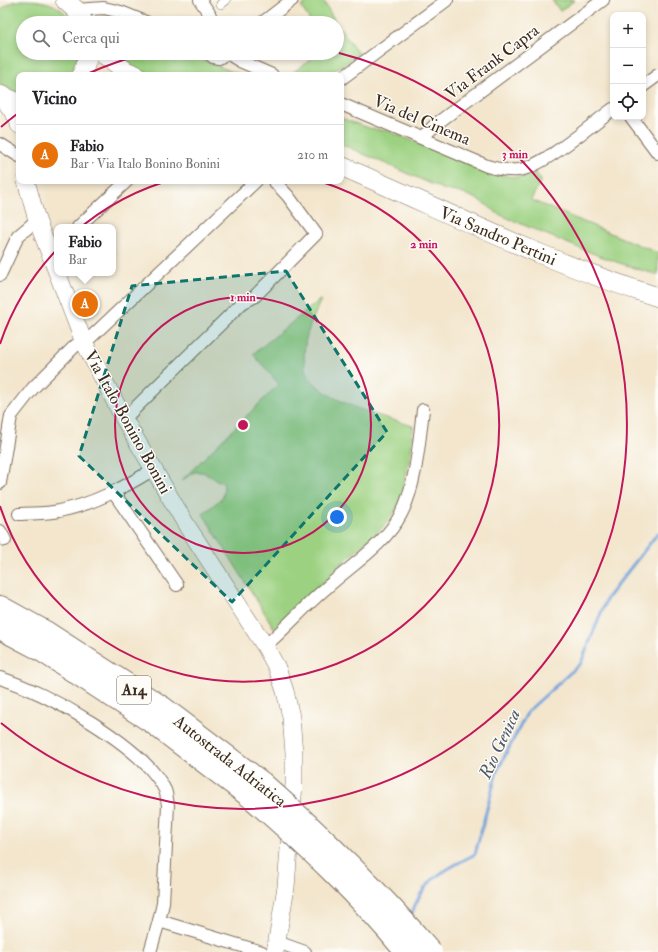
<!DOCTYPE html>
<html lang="it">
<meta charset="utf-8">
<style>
:root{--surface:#fff;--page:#f2f2f2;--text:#202124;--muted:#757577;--line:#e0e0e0;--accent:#c8321e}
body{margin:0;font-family:"IM FELL Double Pica",serif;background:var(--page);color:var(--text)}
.controls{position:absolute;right:12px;top:12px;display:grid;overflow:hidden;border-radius:8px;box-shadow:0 2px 6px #0003}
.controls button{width:36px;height:36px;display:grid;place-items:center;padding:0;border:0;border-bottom:1px solid var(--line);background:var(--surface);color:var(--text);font:20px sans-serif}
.you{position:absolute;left:337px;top:517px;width:14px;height:14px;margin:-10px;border:3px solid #fff;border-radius:50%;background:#1a73e8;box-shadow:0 0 0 6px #1a73e833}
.badge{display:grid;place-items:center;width:26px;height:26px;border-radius:50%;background:var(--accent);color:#fff;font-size:13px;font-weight:700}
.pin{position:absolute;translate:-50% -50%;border:2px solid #fff;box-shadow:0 1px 4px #0006}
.popup{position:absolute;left:54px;top:224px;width:62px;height:52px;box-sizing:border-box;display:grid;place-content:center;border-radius:8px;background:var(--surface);filter:drop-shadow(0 1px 3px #0005);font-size:13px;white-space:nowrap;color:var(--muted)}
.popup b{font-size:15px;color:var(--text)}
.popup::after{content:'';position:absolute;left:50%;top:100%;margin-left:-8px;border:8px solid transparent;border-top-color:var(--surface)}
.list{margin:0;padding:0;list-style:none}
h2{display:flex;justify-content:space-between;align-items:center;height:52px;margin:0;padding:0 16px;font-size:17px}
h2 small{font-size:13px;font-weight:400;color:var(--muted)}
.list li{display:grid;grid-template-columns:26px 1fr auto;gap:12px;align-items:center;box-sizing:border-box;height:60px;padding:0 16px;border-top:1px solid var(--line)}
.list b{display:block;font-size:15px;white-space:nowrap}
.list p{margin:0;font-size:13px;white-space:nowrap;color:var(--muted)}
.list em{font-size:13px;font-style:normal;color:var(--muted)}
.icon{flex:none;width:22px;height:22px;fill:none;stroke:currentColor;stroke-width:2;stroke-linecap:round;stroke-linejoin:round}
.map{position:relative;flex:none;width:658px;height:952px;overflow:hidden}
.search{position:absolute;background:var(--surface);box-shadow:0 2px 6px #0003;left:16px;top:16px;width:328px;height:44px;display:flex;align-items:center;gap:10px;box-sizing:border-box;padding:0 14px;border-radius:22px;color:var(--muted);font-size:15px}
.panel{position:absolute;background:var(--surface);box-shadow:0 2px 6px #0003;left:16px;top:72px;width:328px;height:112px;border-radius:8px}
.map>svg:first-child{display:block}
.green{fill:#9cd181;stroke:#6c7e50}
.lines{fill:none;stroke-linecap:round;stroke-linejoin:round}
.stream{stroke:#72a3dc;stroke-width:3}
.pedestrian-casing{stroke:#7b6c5b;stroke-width:10}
.minor-casing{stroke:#7b6c5b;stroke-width:14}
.secondary-casing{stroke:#7b6c5b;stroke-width:18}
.primary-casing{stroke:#7b6c5b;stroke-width:20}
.motorway-casing{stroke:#7b6c5b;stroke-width:24}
.pedestrian{stroke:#fff;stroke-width:9}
.minor{stroke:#fff;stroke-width:12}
.secondary{stroke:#fff;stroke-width:17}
.primary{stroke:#fff;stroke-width:19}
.motorway{stroke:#fff;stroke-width:22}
.motorway-bridge-casing{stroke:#7b6c5b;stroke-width:24;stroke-linecap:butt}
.motorway-bridge{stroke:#fff;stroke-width:22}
.marked{fill:#0f766e;fill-opacity:0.2;stroke:#0f766e;stroke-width:3;stroke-dasharray:8 5;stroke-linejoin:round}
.ring{fill:none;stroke:#c2185b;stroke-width:2}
.labels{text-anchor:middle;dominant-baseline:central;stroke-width:3;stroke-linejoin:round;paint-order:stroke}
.shield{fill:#fdfcf7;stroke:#75695f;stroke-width:1}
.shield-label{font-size:16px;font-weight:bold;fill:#3b2a1e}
.street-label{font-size:17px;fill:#3b2a1e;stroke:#fdfcf7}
.water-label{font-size:18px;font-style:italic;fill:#515a6a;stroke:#fdfcf7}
.centre{fill:#c2185b;stroke:#fdfcf7;stroke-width:2}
.ring-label{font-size:12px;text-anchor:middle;font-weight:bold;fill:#c2185b;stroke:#fdfcf7;stroke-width:3;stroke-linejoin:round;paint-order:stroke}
</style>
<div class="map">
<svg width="658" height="952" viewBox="0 0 658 952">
<rect width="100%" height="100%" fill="#fdfcf7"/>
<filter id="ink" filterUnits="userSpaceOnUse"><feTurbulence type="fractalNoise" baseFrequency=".025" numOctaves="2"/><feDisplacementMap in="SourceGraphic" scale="8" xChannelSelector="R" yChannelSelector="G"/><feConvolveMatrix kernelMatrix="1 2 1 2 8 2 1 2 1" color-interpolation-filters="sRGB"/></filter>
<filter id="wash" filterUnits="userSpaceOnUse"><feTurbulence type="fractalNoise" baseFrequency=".012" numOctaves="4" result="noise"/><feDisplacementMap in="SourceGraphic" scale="16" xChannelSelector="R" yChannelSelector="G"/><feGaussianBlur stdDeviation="0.9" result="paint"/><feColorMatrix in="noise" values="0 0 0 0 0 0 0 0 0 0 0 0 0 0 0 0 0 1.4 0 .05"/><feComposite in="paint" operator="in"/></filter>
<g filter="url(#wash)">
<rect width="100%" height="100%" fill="#f3e6cd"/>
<g class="green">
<path d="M21 0C43 0 61 3 73 23H23V53H79L77 62 71 75H19V93L0 85V10L12 2Z"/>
<polygon points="310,0 323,0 336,23 312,23 301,7"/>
<polygon points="552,0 575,0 560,11"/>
<polygon points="107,14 112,15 112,23 97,23 99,18"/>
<polygon points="337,24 359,54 328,75 297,75 292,73 320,53 337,53"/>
<polygon points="116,53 185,53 241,75 156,75 134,69"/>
<path d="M341 118 372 129 388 131 496 175 518 177 536 173 541 180 531 200 658 253V275C604 260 554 238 503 216 495 213 492 208 485 204 474 196 459 192 445 190L341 144Z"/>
<path d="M321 299C316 312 306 332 305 345 304 351 304 367 306 372 321 402 384 417 413 426L411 453 400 502 393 514 384 526 338 567 329 578 301 601 274 628 203 514 223 497 224 484 203 472H194L181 481 279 384 253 354Z"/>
</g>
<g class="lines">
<path class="stream" d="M411 916C423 878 442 872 475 854L497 771 528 711 581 663 607 598 658 533"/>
</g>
</g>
<g filter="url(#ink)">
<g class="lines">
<g class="pedestrian-casing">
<polyline id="pedestrian" points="221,4 226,0"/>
</g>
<g class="minor-casing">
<g id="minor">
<polyline points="200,0 209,13 213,23"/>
<polyline points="76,10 104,8 121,12 148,23"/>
<polyline points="262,23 292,0"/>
<polyline points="209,53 213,57 219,58 227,53"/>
<polyline points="227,53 240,61 272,75"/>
<polyline points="341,79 447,0"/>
<polyline points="643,86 658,75"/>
<path d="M341 104 487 166C497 169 507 171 518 170 542 168 592 124 613 109"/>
<polyline points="631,117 658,153"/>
<polyline points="422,138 436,124 603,0"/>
<polyline points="0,144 19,156"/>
<polyline points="78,227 127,181"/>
<polyline points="0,275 18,236 37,220"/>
<polyline points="124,419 242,303 254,297 316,234 288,196 274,181"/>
<polyline points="0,483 11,416 33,388 75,346 83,340 90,338 256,181"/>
<polyline points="114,493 177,585"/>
<path d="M19 514C32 513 46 514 59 511 94 504 123 488 154 469"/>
<polyline points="0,531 5,540"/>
<path d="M265 646C286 628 304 607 325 589 350 566 385 545 401 514 416 486 419 442 423 410"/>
<path d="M0 678C46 692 144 746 165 790 167 795 167 801 168 805L163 903 159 921 150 952"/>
<polyline points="159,921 262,952"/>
<polyline points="277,942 305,952"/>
</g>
</g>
<g class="secondary-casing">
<g id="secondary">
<polyline points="2,97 18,119 19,125"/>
<polyline points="26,181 37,220 83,340 124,419 187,526 265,646 277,668 285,691 291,717 294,753 294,784 286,887 275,952"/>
</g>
</g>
<g class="primary-casing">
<g id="primary">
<polyline points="65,0 76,10 84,23"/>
<polyline points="102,53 126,71 136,75"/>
<polyline points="82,75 89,53"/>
<polyline points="0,95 19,103"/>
<path d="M341 166C446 211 548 263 658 297"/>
</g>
</g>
<g class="motorway-casing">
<g id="motorway">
<polyline points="0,607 47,633 163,708 262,783"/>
<polyline points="0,628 38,648 152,722 252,798"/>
</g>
</g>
<use href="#pedestrian" class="pedestrian"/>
<use href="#minor" class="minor"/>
<use href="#secondary" class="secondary"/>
<use href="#primary" class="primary"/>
<use href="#motorway" class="motorway"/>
<g class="motorway-bridge-casing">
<g id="motorway-bridge">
<path d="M262 783C322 836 378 891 431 952"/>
<path d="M252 798C307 846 360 895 406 952"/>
</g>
</g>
<use href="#motorway-bridge" class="motorway-bridge"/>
</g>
</g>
<path class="marked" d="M286 271 387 432 232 602 79 456 132 286Z"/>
<g class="ring">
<circle cx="243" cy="425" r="128"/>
<path d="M0 344A256 256 0 0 1 164 182M322 182A256 256 0 1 1 0 506"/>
<path d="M1 127A384 384 0 0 1 17 114M87 74A384 384 0 0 1 147 53M339 53A384 384 0 1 1 1 723"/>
</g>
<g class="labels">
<rect class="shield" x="117" y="676" width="34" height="28" rx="3"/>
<g class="shield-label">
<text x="134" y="690">A14</text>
</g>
<g class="street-label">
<text transform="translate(492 62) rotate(-37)">Via Frank Capra</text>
<text transform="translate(422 120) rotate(23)">Via del Cinema</text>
<text transform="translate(498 236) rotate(23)">Via Sandro Pertini</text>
<text transform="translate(128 422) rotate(61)">Via Italo Bonino Bonini</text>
<text transform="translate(230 761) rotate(38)">Autostrada Adriatica</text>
</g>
<g class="water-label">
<text transform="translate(500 744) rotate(-65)">Rio Genica</text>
</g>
</g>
<circle cx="243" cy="425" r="6" class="centre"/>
<g class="ring-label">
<text x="515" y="158">3 min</text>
<text x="424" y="248">2 min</text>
<text x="243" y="301">1 min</text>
</g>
</svg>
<div class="controls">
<button>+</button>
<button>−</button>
<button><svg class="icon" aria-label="locate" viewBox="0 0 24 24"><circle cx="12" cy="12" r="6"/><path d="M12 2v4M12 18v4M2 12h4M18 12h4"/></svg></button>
</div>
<div class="you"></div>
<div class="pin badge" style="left:85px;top:304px;background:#e8710a">A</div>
<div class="popup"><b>Fabio</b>Bar</div>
<div class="search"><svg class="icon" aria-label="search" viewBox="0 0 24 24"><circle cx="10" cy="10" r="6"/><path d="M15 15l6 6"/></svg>Cerca qui</div>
<section class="panel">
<h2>Vicino<small></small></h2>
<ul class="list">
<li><span class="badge" style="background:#e8710a">A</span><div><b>Fabio</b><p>Bar · Via Italo Bonino Bonini</p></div><em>210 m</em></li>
</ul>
</section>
</div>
